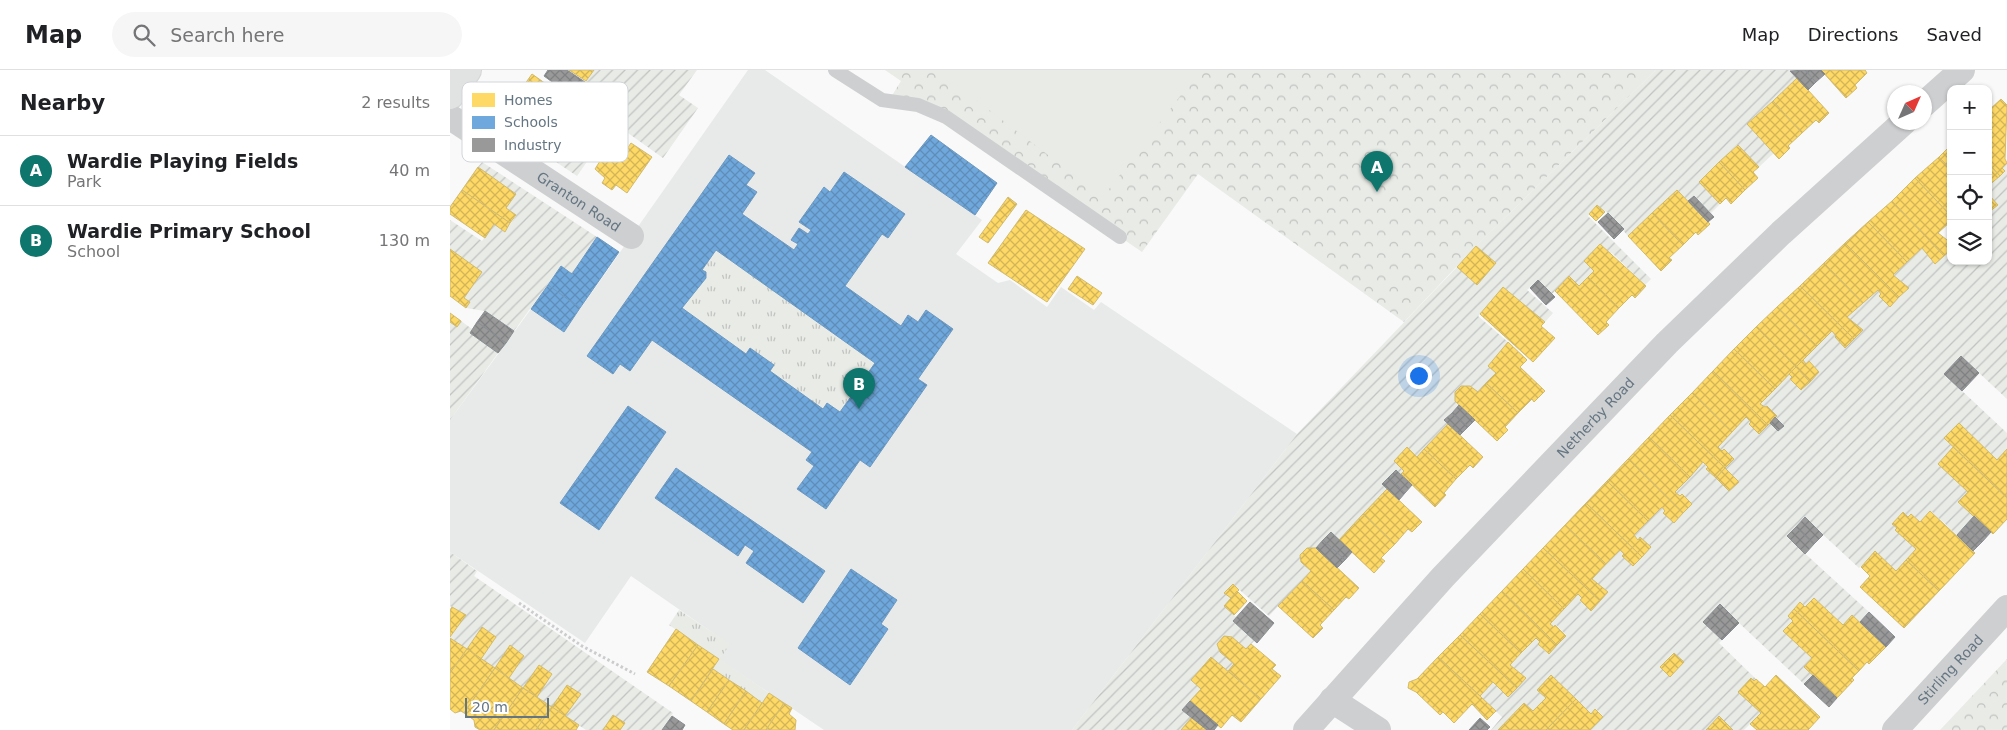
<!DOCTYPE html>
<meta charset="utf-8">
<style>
:root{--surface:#fff;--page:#f6f6f6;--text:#202124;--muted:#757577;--line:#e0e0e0;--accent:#0f766e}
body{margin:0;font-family:"DejaVu Sans",sans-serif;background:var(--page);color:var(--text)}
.controls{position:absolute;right:15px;top:15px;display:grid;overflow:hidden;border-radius:10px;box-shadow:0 1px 4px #0004}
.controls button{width:45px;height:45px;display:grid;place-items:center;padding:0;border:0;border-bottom:1px solid var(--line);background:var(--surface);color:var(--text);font:25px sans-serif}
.compass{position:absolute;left:1437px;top:15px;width:45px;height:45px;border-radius:50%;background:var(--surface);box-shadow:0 1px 4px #0004;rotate:45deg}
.scale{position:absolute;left:15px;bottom:12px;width:84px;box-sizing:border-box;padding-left:5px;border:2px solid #657683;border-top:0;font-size:14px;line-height:18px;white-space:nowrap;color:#657683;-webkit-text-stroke:4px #fff;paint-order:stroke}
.you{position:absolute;left:968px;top:305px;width:18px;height:18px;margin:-12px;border:4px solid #fff;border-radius:50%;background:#1a73e8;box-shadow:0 0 0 8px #1a73e833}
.badge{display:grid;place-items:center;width:32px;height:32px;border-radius:50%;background:var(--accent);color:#fff;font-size:16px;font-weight:700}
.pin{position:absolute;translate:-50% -41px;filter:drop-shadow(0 1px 2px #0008)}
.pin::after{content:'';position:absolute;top:26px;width:18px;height:15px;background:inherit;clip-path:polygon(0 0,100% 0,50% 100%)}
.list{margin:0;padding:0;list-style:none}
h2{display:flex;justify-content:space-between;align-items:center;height:65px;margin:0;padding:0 20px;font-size:21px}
h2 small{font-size:16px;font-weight:400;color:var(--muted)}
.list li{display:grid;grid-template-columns:32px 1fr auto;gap:15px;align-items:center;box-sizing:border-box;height:70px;padding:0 20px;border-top:1px solid var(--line)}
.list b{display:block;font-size:19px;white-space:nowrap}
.list p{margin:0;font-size:16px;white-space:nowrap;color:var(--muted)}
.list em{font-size:16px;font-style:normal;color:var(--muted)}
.icon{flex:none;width:28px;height:28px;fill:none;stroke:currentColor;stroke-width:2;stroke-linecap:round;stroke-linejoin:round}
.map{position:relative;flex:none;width:1557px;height:660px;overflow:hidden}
header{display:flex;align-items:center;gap:30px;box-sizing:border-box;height:70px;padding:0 25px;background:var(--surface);border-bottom:1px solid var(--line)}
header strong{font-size:24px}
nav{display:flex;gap:28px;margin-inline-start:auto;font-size:18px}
.search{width:350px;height:45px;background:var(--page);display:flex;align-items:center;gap:12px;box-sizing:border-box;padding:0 18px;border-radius:28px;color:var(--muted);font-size:19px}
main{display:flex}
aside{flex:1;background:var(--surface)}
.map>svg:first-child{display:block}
.built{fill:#e8e9e9}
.grass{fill:url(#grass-tufts)}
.park{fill:url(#park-crowns)}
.garden{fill:url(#garden-furrows);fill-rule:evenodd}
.pitch{fill:#e8ebe6}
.homes{fill:url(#homes-cross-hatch);stroke:#d1bb6f}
.schools{fill:url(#schools-cross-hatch);stroke:#6c99c1;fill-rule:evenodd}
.industry{fill:url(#industry-cross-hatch);stroke:#898e92}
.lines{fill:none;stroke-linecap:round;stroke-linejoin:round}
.primary-casing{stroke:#d5d6d7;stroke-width:30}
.path{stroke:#cbcccd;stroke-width:3;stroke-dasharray:2.5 2.5;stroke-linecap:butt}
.service{stroke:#cecfd0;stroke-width:14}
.minor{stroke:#cecfd0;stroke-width:26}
.primary{stroke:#e1e2e2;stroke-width:28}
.labels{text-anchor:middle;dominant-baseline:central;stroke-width:5;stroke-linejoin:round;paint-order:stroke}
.street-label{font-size:14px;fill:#657683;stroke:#fff}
.key{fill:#fff;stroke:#d1d6da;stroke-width:1}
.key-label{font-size:14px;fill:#657683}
</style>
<header>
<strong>Map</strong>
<div class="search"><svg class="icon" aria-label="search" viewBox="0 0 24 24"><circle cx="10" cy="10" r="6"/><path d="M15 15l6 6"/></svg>Search here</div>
<nav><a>Map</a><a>Directions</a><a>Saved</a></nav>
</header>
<main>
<aside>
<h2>Nearby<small>2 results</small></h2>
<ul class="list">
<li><span class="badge">A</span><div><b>Wardie Playing Fields</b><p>Park</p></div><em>40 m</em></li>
<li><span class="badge">B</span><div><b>Wardie Primary School</b><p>School</p></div><em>130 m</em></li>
</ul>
</aside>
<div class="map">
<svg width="1557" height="660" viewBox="0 0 1557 660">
<defs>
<pattern id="grass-tufts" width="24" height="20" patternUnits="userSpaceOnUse" patternTransform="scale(1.25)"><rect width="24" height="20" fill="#e8ebe6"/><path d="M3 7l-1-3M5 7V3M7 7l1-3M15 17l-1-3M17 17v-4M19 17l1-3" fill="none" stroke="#c0c3c0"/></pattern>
<pattern id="park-crowns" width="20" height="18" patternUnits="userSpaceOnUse" patternTransform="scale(1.25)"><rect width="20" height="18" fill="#e8ebe6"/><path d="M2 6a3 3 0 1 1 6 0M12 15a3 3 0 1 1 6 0" fill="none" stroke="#c0c3c0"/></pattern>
<pattern id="garden-furrows" width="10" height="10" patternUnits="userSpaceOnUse" patternTransform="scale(1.25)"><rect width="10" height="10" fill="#e8ebe6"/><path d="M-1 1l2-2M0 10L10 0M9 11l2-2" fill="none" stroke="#c0c3c0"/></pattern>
<pattern id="homes-cross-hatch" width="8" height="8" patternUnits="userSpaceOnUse" patternTransform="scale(1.25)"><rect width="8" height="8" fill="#ffd966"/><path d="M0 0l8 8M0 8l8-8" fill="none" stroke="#d2b559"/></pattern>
<pattern id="schools-cross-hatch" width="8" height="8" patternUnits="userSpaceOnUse" patternTransform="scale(1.25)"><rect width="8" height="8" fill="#6fa8dc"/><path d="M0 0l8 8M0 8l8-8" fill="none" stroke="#5f8db8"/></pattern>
<pattern id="industry-cross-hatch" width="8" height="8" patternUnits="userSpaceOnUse" patternTransform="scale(1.25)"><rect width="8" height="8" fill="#999"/><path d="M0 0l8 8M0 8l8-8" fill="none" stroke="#808182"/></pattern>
</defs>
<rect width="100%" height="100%" fill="#f9f9f9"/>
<polygon class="built" points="298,0 315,0 532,150 506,184 548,213 560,210 597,237 611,217 644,240 651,232 847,364 622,660 374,660 269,589 279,574 181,506 135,573 0,482 0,350 81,239 114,262"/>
<g class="grass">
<polygon points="266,180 425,293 390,342 378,333 373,339 320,301 323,295 300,278 296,284 232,238 256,208 256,202 252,200"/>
<polygon points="229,540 280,574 270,589 319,623 312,633 263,599 269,589 219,555"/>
</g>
<g class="park">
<polygon points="435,0 1206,0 1026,176 954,252 748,104 692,182 488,42 438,32 451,11"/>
<polygon points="1557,589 1557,660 1490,660"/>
</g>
<g class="garden">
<polygon points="144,0 247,0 229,25 248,38 213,88 164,53 127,106 79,74 89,60 99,66 113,26 116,22 124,28"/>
<polygon points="1206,0 1341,0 1347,8 1297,54 1324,83 1309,97 1287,75 1249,112 1270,134 1261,143 1244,126 1238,131 1227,120 1178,166 1158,143 1147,136 1138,146 1201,209 1195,215 1162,183 1160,184 1150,174 1134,191 1144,201 1129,216 1119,206 1102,224 1088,210 1077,220 1103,243 1095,252 1053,218 1028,246 1058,272 1039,296 1046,303 1028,322 1020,316 1011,316 1005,322 1005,331 1009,335 994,350 998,354 967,387 957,377 954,401 951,404 946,400 933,414 937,419 889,470 881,462 866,478 857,478 850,485 851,492 861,501 819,546 783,514 775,523 781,528 774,536 786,547 783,551 805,570 796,579 782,567 774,566 768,573 770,582 784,594 778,601 760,587 741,610 751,619 733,640 742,647 731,660 622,660 847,364 1007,197 1026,214 1046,193 1026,176"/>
<polygon points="32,92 147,167 122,204 111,196 64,261 35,241 16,238 20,232 14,228 31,202 0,179 0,150 32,171 44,154 55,162 66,146 56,138 66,124 28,97"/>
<path d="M1557 93V329L1511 286 1494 304 1557 363V379L1547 390 1509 353 1495 368 1503 377 1488 394 1518 422 1508 432 1524 446 1507 465 1481 441 1470 452 1461 444 1458 447 1453 442 1442 454 1447 458 1445 460 1466 479 1446 501 1425 481 1409 498 1354 447 1337 467 1419 542 1410 552 1402 545 1393 555 1364 528 1355 537 1350 532 1338 546 1343 551 1333 561 1362 588 1354 597 1363 605 1354 614 1270 535 1253 552 1272 570 1269 573 1306 609 1304 611 1301 608 1288 622 1311 643 1294 660H1283L1269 647 1256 660H1140L1153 646 1146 639 1141 644 1101 606 1087 620 1096 628 1083 641 1074 633 1048 660H1041L1052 647 1030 626 1043 612 1058 627 1076 608 1060 595 1086 568 1090 572 1088 574 1098 584 1116 565 1106 555 1104 557 1100 554 1128 524 1132 528 1130 531 1141 540 1158 522 1142 509 1170 480 1174 484 1172 486 1183 496 1200 478 1184 465 1212 437 1215 441 1213 443 1224 453 1242 434 1232 424 1230 426 1225 422 1253 392 1258 397 1256 399 1279 421 1289 412 1275 398 1284 389 1274 380 1272 381 1268 377 1296 347 1301 352 1299 355 1309 363 1320 353 1328 361 1333 356 1317 336 1315 337 1310 334 1339 304 1352 320 1369 302 1359 292 1356 294 1353 290 1382 261 1386 266 1385 267 1396 277 1413 260 1397 247 1428 220 1440 236 1459 218 1443 205 1472 178 1485 194 1501 180V191H1538V143L1548 135 1538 126V116L1555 102 1552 98ZM1223 583 1234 592 1220 607 1210 597Z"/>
<polygon points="11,251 22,259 20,263 48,283 0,350 0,252 7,257"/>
<polygon points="0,482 27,501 24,506 223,643 212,660 136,660 115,646 130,624 117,615 102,637 87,627 102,605 89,595 73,618 59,608 74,586 60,575 45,598 31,589 46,567 32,558 17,579 0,568 15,545 0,536"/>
</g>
<polygon class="pitch" points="487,0 750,0 653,127"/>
<g class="homes">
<polygon points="119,0 144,0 136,11"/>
<polygon points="1371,0 1415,0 1417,3 1405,15 1407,18 1396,28"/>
<polygon points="82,4 113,26 85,65 54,43"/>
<polygon points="1347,8 1379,43 1369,53 1366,50 1352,63 1323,31"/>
<polygon points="1551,29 1557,35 1555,89 1557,93 1552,98 1555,101 1550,106 1538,93 1538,41"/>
<polygon points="1323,31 1352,63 1338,76 1340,78 1329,89 1297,54"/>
<polygon points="181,73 202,87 177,123 166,115 162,120 152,113 155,108 145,99 157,80 170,89"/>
<polygon points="1288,75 1309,97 1303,102 1308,108 1295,120 1269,92"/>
<polygon points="1501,75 1501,100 1489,87"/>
<polygon points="1489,87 1501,100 1501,146 1465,108"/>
<polygon points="1269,92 1295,120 1281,134 1276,128 1270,134 1249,112"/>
<polygon points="1538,93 1550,106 1538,116"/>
<polygon points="28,97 66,124 56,138 66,145 60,153 12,120"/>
<polygon points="1465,108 1501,146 1501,151 1488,163 1501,173 1501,180 1494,186 1442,131"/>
<polygon points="12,120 60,153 55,162 44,154 35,168 0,144 0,137"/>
<polygon points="1227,120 1260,154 1248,165 1246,162 1233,175 1202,143"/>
<polygon points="1539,125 1548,135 1539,142 1538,126"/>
<polygon points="558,127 567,134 538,173 529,167"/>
<polygon points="1442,131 1494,186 1485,194 1472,178 1457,192 1418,152"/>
<polygon points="1147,135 1155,142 1146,151 1139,144"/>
<polygon points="576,140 635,179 597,232 538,193"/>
<polygon points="1202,143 1233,175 1219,188 1222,190 1211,201 1178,166"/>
<polygon points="1418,152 1457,192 1443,205 1459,218 1449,227 1395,173"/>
<polygon points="1395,173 1449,227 1440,237 1429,226 1431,224 1428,220 1413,233 1374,193"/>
<polygon points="1150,174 1196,216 1185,228 1182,225 1169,238 1138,207 1144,201 1134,191"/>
<polygon points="1026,176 1046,193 1027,215 1007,197"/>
<polygon points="0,179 32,202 14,228 20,232 16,238 0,226"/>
<polygon points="1374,193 1413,233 1397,247 1413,260 1404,269 1350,216"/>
<polygon points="627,206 652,223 643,235 618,219"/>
<polygon points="1119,206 1129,216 1138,207 1169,238 1156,252 1159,255 1148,265 1105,221"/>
<polygon points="1350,216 1404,269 1395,278 1385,267 1386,266 1382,261 1367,276 1327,237"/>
<polygon points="1053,217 1095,252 1091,256 1105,268 1083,292 1030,244"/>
<polygon points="1327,237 1367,276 1346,297 1306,257"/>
<polygon points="0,243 11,251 7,257 0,252"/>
<polygon points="1306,257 1346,297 1325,319 1284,279"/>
<polygon points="1058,272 1077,290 1070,297 1095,321 1084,332 1082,329 1068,343 1036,313 1046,303 1038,296"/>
<polygon points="1284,279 1325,319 1310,334 1315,337 1317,336 1327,346 1318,355 1263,301"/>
<polygon points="1353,290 1356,294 1359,291 1369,302 1360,312 1346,297"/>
<polygon points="1346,297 1360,312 1351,320 1340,309 1342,307 1339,304"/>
<polygon points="1263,301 1318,355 1309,364 1299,354 1301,352 1296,347 1282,362 1242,323"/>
<polygon points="1036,313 1068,343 1055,357 1058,360 1047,371 1005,331 1005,322 1011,316 1020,316 1028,322"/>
<polygon points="1242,323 1282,362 1268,377 1272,381 1274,379 1284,389 1275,398 1220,345"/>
<polygon points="1220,345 1275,398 1266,408 1256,399 1258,397 1253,392 1240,407 1199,367"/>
<polygon points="1509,353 1547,390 1557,379 1557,428 1494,368"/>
<polygon points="998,354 1033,387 1023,398 1020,395 1006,409 974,379"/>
<polygon points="1199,367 1240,407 1225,422 1230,426 1232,424 1242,434 1233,443 1178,389"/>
<polygon points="957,377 967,387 974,379 1006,409 994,423 996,425 985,437 951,404 954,401 944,391"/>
<polygon points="1503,377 1557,428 1557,449 1543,464 1508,432 1518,422 1488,394"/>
<polygon points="1178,389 1233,443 1224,453 1213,443 1215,441 1212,437 1198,451 1157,411"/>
<polygon points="1275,398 1289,412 1279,421 1266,408"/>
<polygon points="1157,411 1198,451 1184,465 1188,470 1190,467 1201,477 1192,487 1136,433"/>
<polygon points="937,419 972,452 962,462 958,459 945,474 913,444"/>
<polygon points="1136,433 1192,487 1183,496 1172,486 1174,484 1170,480 1156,494 1115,455"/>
<polygon points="1480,441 1525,483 1489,521 1456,490 1466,479 1445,460 1447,458 1442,454 1453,442 1458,447 1461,444 1470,452"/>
<polygon points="913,444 945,474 931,488 935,491 924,503 889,470"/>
<polygon points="1115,455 1156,494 1142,509 1158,522 1150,531 1093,478"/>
<polygon points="857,478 866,478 909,518 899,529 896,527 884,540 852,511 861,501 851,492 850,485"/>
<polygon points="1093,478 1150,531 1141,541 1130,530 1132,528 1128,524 1114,539 1073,499"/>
<polygon points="1425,481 1446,501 1456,490 1489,521 1454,558 1410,517 1420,506 1411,497"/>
<polygon points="1073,499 1114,539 1100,554 1104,557 1105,555 1116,566 1107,575 1052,521"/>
<polygon points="852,511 884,540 870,555 873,558 863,568 828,536"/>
<polygon points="783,514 789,520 781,528 774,523"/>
<polygon points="787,521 797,531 784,545 774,536"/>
<polygon points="1052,521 1107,575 1099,584 1088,574 1090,572 1086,568 1071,583 1030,544"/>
<polygon points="1364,528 1393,555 1402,545 1436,577 1419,594 1417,592 1409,601 1344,539 1350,532 1355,537"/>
<polygon points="2,537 16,545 0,567 0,540"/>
<polygon points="1344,539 1409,601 1402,608 1404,610 1387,628 1354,597 1362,588 1333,561 1343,551 1338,546"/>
<polygon points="1030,544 1071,583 1060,595 1076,608 1067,618 1010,565"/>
<polygon points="32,557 46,567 31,589 17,579"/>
<polygon points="226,559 248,575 219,616 197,602"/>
<polygon points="1010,565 1067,618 1058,627 1043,612 1030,626 988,587"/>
<polygon points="774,566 782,567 796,579 801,574 826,595 822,599 831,606 811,629 778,601 784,594 770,582 767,574"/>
<polygon points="0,568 17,579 0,603"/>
<polygon points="60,575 74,586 59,608 45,598"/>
<polygon points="248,575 269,589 241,631 219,616"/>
<polygon points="17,579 45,598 14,643 11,641 5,643 0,639 0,603"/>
<polygon points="1224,583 1234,592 1220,607 1210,597"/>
<polygon points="761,587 811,629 791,652 782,645 771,658 740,631 751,619 741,610"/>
<polygon points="988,587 1046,641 1037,650 1022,634 1004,653 993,642 990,645 966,622 958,618 959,612 967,609"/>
<polygon points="89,595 102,604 87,627 73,618"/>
<polygon points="45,598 73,618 44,660 30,660 25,657 24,650 14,643"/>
<polygon points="263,599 279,610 257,642 241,631"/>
<polygon points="1101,605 1126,629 1096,660 1048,660 1074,633 1083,641 1096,628 1087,620"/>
<polygon points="1326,605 1370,647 1358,660 1307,660 1300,654 1311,643 1288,622 1301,608 1304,611 1306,609 1315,617"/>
<polygon points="279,610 296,621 274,654 257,642"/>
<polygon points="117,615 131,624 115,646 102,637"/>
<polygon points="73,618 102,637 86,660 44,660"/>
<polygon points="296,621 312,633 294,660 283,660 274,654"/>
<polygon points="319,623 334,633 316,660 294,660"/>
<polygon points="1126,629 1141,644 1145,639 1153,647 1140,660 1096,660"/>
<polygon points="334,633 342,638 339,644 346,650 345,660 316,660"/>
<polygon points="102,637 129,655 126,660 86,660"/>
<polygon points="163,645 175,653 170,660 153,660"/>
<polygon points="1269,646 1283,660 1256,660"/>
<polygon points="742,647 757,660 731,660"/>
</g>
<g class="schools">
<polygon points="481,65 547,113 525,145 455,97"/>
<path d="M279 85 305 103 296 115 307 122 292 144 344 180 348 174 341 170 349 158 358 164 361 160 349 152 374 117 380 122 394 102 455 144 438 168 432 164 395 216 451 256 458 245 468 252 476 240 503 259 468 309 477 315 420 397 410 390 376 439 347 419 364 396 356 390 362 382 202 270 180 301 170 294 163 304 137 286ZM266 180 425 293 390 342 377 333 373 339 320 301 324 295 300 278 296 284 232 238 256 208V202L252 200Z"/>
<polygon points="147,167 169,182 130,238 98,215 111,196 122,204"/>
<polygon points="98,215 130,238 114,262 81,239"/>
<polygon points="178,336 216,362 149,460 110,433"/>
<polygon points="226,398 375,501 353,533 296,493 304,481 295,475 288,486 205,428"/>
<polygon points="401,499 447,530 431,554 438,559 400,615 348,578"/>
</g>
<g class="industry">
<polygon points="98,0 117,0 135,12 124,28 94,6"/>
<polygon points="1355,0 1366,12 1358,20 1340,1"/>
<polygon points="1355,0 1371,0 1375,4 1366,12"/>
<polygon points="1244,126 1264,147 1258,152 1238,131"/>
<polygon points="1158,143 1174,159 1164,169 1148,152"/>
<polygon points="1088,210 1105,227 1096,235 1080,218"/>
<polygon points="35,241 64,261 56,273 27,252"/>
<polygon points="27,252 56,273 48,283 20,263"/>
<polygon points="1511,286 1529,303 1512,321 1494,304"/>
<polygon points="1009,335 1025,350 1018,357 1002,343"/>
<polygon points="1002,343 1018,357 1010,365 994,350"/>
<polygon points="1325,347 1334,356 1328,361 1320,353"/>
<polygon points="946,400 962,415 955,423 939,407"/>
<polygon points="939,407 955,423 949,430 932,414"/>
<polygon points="1524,446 1541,462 1532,472 1515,456"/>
<polygon points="1355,447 1373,465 1364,474 1346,457"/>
<polygon points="1515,456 1532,472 1523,481 1507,465"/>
<polygon points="1346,457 1364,474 1355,484 1337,466"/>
<polygon points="881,462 902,482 895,490 873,470"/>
<polygon points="873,470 895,490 887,498 866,478"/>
<polygon points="800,532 824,553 807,573 783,551"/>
<polygon points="1270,534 1289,553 1272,570 1253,552"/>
<polygon points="1419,542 1445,567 1436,577 1410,552"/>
<polygon points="1363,605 1387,628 1379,637 1354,614"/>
<polygon points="740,631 768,655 764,660 757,660 732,640"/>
<polygon points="222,646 235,655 232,660 212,660"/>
<polygon points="1030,648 1040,657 1037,660 1019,660"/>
</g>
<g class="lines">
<g class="primary-casing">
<polyline id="primary" points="0,25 17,0"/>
</g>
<polyline class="path" points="69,533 132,576 185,604"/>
<polyline class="service" points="385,0 432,30 468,35 496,47 670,167"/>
<g class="minor">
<polyline points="1474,34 1512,0"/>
<path id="s1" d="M0 47 181 166"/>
<polyline points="882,630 928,660"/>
<path id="s2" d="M856 660 993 507 1217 273 1331 163 1454 52"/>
<path id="s3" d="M1445 660 1557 538"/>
</g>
<use href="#primary" class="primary"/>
</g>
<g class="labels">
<g class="street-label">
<text stroke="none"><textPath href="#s1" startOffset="154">Granton Road</textPath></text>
<text stroke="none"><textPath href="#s2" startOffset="426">Netherby Road</textPath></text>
<text stroke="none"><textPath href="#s3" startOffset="82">Stirling Road</textPath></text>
</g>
</g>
<rect x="12" y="12" width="166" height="80" rx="8" class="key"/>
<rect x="22" y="23" width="23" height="14" fill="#ffd966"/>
<rect x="22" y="46" width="23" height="13" fill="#6fa8dc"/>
<rect x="22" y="68" width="23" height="14" fill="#999"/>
<g class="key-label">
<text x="54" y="35">Homes</text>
<text x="54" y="57">Schools</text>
<text x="54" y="80">Industry</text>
</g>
</svg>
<div class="controls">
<button>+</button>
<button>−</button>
<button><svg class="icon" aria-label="locate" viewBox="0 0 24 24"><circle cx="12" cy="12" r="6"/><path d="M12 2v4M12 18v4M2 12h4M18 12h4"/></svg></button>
<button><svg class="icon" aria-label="layers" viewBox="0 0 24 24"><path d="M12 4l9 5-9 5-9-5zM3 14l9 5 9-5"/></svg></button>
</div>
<svg class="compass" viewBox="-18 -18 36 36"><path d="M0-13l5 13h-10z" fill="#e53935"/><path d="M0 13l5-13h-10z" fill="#757577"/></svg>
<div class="scale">20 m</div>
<div class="you"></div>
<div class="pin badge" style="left:927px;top:122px">A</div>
<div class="pin badge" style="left:409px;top:339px">B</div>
</div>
</main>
